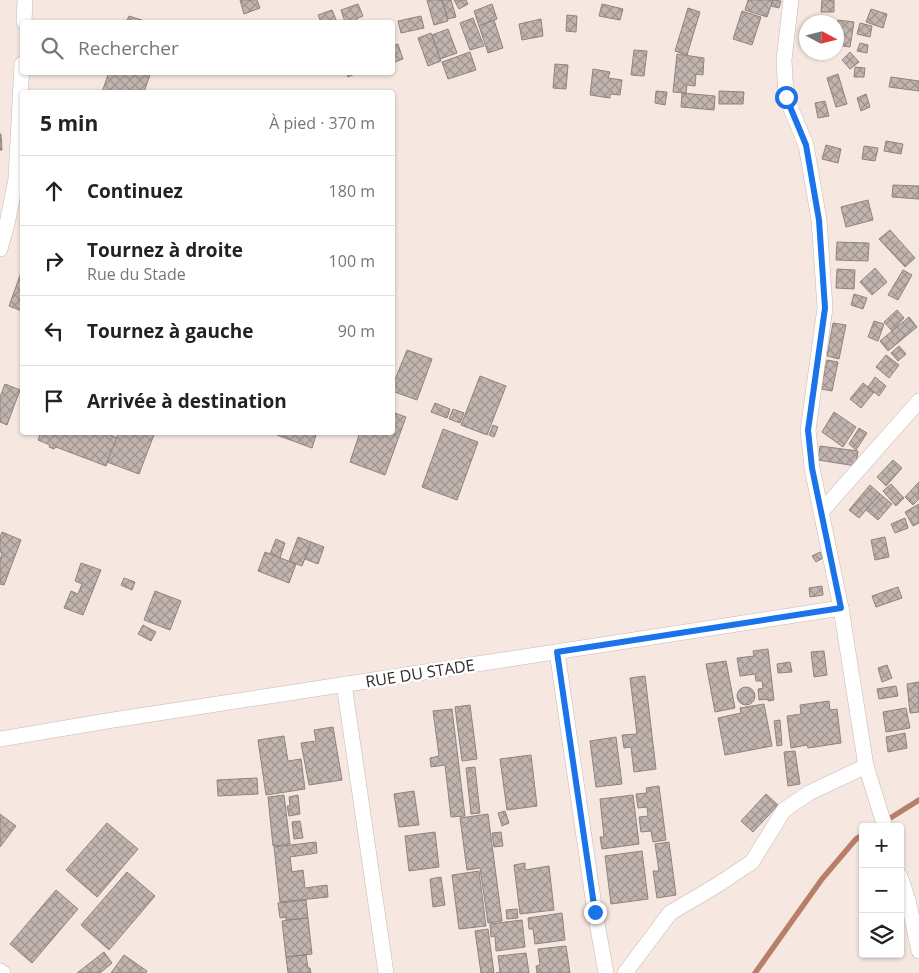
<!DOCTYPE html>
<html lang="fr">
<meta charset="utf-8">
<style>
:root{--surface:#fff;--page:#f6f6f6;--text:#222;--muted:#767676;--line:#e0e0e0}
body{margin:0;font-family:"Open Sans",sans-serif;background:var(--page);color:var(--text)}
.controls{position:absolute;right:15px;bottom:15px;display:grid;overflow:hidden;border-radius:5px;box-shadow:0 1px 4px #0004}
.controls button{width:45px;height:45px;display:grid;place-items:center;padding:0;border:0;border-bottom:1px solid var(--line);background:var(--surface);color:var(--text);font:25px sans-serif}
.compass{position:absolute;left:799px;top:15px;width:45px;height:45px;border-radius:50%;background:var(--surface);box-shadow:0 1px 4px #0004;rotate:97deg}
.stop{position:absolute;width:15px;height:15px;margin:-11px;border:4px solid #1a73e8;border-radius:50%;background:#fff}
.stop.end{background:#1a73e8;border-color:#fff;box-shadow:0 1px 5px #0008}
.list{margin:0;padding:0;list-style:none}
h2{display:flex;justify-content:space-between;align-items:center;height:65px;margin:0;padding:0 20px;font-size:21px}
h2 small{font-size:16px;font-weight:400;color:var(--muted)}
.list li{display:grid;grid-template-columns:32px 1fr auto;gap:15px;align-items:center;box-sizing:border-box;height:70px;padding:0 20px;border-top:1px solid var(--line)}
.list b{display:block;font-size:19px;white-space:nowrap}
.list p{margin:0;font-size:16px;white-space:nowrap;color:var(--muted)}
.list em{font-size:16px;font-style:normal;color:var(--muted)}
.icon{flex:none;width:28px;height:28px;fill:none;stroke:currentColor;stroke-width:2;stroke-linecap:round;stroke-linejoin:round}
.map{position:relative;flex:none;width:919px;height:973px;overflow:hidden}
.search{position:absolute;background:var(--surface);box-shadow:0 1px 4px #0004;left:20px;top:20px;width:375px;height:55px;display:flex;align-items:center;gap:12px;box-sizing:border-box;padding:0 18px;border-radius:5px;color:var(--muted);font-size:19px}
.panel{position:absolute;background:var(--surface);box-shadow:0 1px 4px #0004;left:20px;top:90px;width:375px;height:345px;border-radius:5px}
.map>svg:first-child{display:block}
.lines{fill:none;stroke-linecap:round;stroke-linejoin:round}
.stream{stroke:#b87f68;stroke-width:5.5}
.building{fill:url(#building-cross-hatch);stroke:#91837e}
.street-casing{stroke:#c6b8b2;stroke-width:16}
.street{stroke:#fff;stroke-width:15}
.route{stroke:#1a73e8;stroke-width:6}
.labels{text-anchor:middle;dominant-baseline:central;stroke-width:5;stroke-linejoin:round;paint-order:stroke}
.street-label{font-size:16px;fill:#322c2a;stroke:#fff}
</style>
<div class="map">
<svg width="919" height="973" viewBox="0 0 919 973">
<defs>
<pattern id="building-cross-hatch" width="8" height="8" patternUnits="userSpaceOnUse" patternTransform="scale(1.25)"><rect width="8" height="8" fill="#c2b4ae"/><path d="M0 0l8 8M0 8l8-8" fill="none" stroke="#9e938e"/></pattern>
</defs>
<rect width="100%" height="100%" fill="#f6e7e1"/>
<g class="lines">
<g class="stream">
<polyline points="876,827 919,800"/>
<polyline points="755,973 822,879 856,839 863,835"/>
</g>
</g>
<g class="building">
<polygon points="240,0 257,0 260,8 244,14"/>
<polygon points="427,0 442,0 448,21 434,25"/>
<polygon points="442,0 451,0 456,17 448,19"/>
<polygon points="454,0 466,0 468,4 459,9"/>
<polygon points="748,0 773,0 767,17 745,10"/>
<polygon points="773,0 781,1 779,8 771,6"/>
<polygon points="822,0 834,0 834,12 821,12"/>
<polygon points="358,4 363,16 356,19 357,22 345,22 341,10"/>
<polygon points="492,4 497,19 479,26 474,11"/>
<polygon points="602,4 623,9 620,20 599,16"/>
<polygon points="688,8 700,12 687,55 675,51"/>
<polygon points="871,9 887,14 883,28 866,22"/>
<polygon points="332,10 337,22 321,22 318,15"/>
<polygon points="742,11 761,17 752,45 733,39"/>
<polygon points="567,15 577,16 576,32 566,31"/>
<polygon points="129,16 148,22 126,22"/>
<polygon points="421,16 424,28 401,33 398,21"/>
<polygon points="473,18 484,46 470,50 460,23"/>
<polygon points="541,19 543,36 522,40 519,24"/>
<polygon points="494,20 503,48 488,53 479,26"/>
<polygon points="838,20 854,22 850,47 836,45 836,30"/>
<polygon points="860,23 872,26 870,37 857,34"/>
<polygon points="448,29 457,53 440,59 432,35"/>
<polygon points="431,33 441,61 428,66 418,38"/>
<polygon points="860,43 868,45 867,53 857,51"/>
<polygon points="398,44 403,59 392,63 392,46"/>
<polygon points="634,50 647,51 644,76 631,75"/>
<polygon points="470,52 476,70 448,79 442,62"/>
<polygon points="850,52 859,62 850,69 842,60"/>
<polygon points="677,54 704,58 703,75 696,74 695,86 687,85 686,93 673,92"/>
<polygon points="555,64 568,65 566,89 553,88"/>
<polygon points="855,67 865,68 864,77 854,77"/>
<polygon points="593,69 610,72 608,78 622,80 620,95 610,94 610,98 590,95"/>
<polygon points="109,72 151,72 144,92 102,92"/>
<polygon points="347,72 359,72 348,77"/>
<polygon points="838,74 847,104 836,107 827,78"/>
<polygon points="891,77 919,81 919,91 889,87"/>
<polygon points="656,91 667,92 665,105 655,103"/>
<polygon points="719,91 744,92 743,104 719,104"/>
<polygon points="682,93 715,96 714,110 681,107"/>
<polygon points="866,94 870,107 861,111 857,98"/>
<polygon points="825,101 829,116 818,118 815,103"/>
<polygon points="0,134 1,134 2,150 0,150"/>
<polygon points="886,141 903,144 901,154 884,151"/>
<polygon points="826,145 841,149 838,163 822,159"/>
<polygon points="864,146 878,148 875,161 862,159"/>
<polygon points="893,185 919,186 919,199 892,197"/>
<polygon points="868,200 873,220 846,227 841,207"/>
<polygon points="890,230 915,258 905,267 879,239"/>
<polygon points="837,242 869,243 868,261 836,260"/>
<polygon points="875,268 887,282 872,295 860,282"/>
<polygon points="837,269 855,270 854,289 836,288"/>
<polygon points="22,270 22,311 9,306"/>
<polygon points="903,270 912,275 898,300 888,295"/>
<polygon points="854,294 867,298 863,309 851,305"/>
<polygon points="897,310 904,318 892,331 884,322"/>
<polygon points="909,317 917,327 888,351 880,341"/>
<polygon points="874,321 884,324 878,341 868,337"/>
<polygon points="833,323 846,325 839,359 827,356"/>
<polygon points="899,346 906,354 898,361 891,353"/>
<polygon points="407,350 432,359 417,400 392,391 392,387"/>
<polygon points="886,355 899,365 889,378 876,367"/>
<polygon points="827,360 838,362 832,391 821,389"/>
<polygon points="480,376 506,386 487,435 461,425"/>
<polygon points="875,377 886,386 879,396 868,387"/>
<polygon points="863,383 874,392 861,408 850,399"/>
<polygon points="5,384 20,390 7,425 0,422 0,397"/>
<polygon points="435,403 450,409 447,418 431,412"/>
<polygon points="453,409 464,413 460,423 449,419"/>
<polygon points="392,412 406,417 385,475 350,462 360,432 392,432"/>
<polygon points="834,412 856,427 843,447 822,432"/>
<polygon points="493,425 498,427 494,437 489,435"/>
<polygon points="859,428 867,433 856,450 849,444"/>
<polygon points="443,429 478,442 457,500 422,487"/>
<polygon points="41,432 108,432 108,434 117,438 106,466 56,447 54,449 49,447 50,445 38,440"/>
<polygon points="119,432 155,432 139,474 107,462"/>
<polygon points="278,432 317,432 312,448 277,435"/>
<polygon points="820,446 858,451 856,466 818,460"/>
<polygon points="893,460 902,468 886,486 877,477"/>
<polygon points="919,482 919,499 913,505 905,497"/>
<polygon points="891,484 904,498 896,506 883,491"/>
<polygon points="870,485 880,494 859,518 849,510"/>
<polygon points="880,494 892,504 878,520 866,510"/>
<polygon points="919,504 919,523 913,526 905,512"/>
<polygon points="905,518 908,528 895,533 891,524"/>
<polygon points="2,532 21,540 4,585 0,584 0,560 2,553 0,552 0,537"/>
<polygon points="298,537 311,542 302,566 289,561"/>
<polygon points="885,537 889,557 875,560 871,540"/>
<polygon points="276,539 285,543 280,558 270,554"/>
<polygon points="311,542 324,547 318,564 305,559"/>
<polygon points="265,552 296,564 289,583 258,571"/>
<polygon points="820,552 823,558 816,562 812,556"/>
<polygon points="81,563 101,570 83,615 64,608 71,591 78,594 82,584 75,581"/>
<polygon points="124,578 135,582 132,590 121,585"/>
<polygon points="822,586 823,595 810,597 809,588"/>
<polygon points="898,587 902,598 876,607 872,596"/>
<polygon points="155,591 181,601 170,630 144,620"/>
<polygon points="143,625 156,632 151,641 138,634"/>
<polygon points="768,649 774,700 768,701 768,699 759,700 758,689 763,688 762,681 756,681 755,674 740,676 737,658 754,656 753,651"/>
<polygon points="824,651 827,675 814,677 811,652"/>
<polygon points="726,661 735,708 715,712 706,664"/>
<polygon points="790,662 792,672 778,673 777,664"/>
<polygon points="887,665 892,678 882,682 878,668"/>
<polygon points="645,676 656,769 634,772 631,747 624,748 622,735 637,734 630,678"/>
<polygon points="919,682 919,712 910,713 907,684"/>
<polygon points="896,686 898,696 879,699 877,689"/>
<circle cx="746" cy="696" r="9"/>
<polygon points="829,701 830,710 837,709 841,743 808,748 807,745 791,748 787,716 801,714 800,705"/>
<polygon points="764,704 772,746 725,755 718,718 741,713 740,708"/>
<polygon points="470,705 477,759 462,761 455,707"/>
<polygon points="906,708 910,728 886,732 883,712"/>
<polygon points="452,709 465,816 451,817 445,765 431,767 430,758 439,756 433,711"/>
<polygon points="780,720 782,745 777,746 774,721"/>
<polygon points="333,727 342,780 309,785 301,743 316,741 314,730"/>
<polygon points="905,733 907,748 888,752 886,737"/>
<polygon points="284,736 288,761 301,759 305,789 266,795 258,740"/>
<polygon points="616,737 622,784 596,787 590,741"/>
<polygon points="795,751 800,784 788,786 784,752"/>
<polygon points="531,755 537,806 507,810 500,759"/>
<polygon points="475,767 480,813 471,814 466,768"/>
<polygon points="257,778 258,794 218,796 217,780"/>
<polygon points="659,786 666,840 653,842 651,831 641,832 639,817 648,816 647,807 638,808 636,794 647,793 646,788"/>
<polygon points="414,791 419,825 399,827 394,794"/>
<polygon points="766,794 778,805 753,832 741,821"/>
<polygon points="284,795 290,844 273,846 268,797"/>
<polygon points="298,795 300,814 289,816 287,806 290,806 289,797"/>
<polygon points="633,795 639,844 602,849 600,837 604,837 600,799"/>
<polygon points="505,811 509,823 502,826 498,813"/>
<polygon points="0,814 16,826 0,847"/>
<polygon points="488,814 502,921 488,923 480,868 467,870 460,818"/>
<polygon points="300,821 303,838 294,839 292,822"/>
<polygon points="107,823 138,849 97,897 66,870"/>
<polygon points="435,832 439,867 409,871 405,836"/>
<polygon points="501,832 503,846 494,847 492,833"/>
<polygon points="316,842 317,853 290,857 292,872 303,870 305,888 327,885 328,897 280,902 274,847"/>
<polygon points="669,842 676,895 657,898 653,871 659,871 655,844"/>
<polygon points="642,851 648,899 611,904 605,856"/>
<polygon points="525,863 525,870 549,866 554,910 520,914 514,865"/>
<polygon points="479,871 486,926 459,929 452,875"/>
<polygon points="127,872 155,896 109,950 81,925"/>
<polygon points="441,877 445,905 433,907 430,879"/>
<polygon points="56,890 78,909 32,963 10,944"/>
<polygon points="306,900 308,918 286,920 286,917 280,918 278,903"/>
<polygon points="517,909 518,918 507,919 506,910"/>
<polygon points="562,913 565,940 535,944 533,929 529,929 528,918"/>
<polygon points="308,918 312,954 286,957 282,921"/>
<polygon points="522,920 525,947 496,951 495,936 491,937 490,924"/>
<polygon points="488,929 494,973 481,973 475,931"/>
<polygon points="566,946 570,973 537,973 536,966 540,965 538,949"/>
<polygon points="104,952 112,963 100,973 77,973"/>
<polygon points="526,953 529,973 496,973 500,972 498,956"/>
<polygon points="124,955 147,971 146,973 111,973"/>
<polygon points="306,955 308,968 310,968 311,973 288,973 286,957"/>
</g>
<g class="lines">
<g class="street-casing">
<g id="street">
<polyline points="791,0 784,60 786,97 806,145 819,220 825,308 808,430 812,468 841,608 866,766 885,827"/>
<polyline points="24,22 25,0"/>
<polyline points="0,249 7,224 16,179 22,64"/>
<polyline points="821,512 919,401"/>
<polyline points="557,652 595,912 606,973"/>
<polyline points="344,684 386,973"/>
<polyline points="0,739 113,720 841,608"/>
<polyline points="900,876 908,900 919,951"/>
<polyline points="0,971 3,973"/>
<polyline points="625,973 670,913 719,884 752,862 784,810 809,793 866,766"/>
</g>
</g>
<use href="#street" class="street"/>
</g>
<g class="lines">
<polyline class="route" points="595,912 557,652 841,608 812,468 808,430 825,308 819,220 806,145 786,97"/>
</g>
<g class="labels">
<g class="street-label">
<text transform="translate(420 673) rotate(-9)">RUE DU STADE</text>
</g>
</g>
</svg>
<div class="controls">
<button>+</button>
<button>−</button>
<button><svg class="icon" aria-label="layers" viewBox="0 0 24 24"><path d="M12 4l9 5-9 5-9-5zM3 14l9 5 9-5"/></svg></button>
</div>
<svg class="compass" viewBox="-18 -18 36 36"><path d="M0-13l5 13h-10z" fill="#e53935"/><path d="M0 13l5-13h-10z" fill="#767676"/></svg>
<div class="stop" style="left:786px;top:97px"></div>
<div class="stop end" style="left:595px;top:912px"></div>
<div class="search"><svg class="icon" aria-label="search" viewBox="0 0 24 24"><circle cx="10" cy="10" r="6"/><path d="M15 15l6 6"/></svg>Rechercher</div>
<section class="panel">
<h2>5 min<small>À pied · 370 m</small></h2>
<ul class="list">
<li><svg class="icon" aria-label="ahead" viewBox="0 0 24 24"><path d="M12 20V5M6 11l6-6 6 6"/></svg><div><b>Continuez</b></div><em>180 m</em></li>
<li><svg class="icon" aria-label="right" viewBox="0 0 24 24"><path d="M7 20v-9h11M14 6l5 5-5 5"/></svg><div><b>Tournez à droite</b><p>Rue du Stade</p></div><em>100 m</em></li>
<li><svg class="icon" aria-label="left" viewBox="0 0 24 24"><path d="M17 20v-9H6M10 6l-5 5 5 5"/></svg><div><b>Tournez à gauche</b></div><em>90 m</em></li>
<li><svg class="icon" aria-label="arrive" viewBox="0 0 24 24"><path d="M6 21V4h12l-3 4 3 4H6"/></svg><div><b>Arrivée à destination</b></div></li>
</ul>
</section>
</div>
